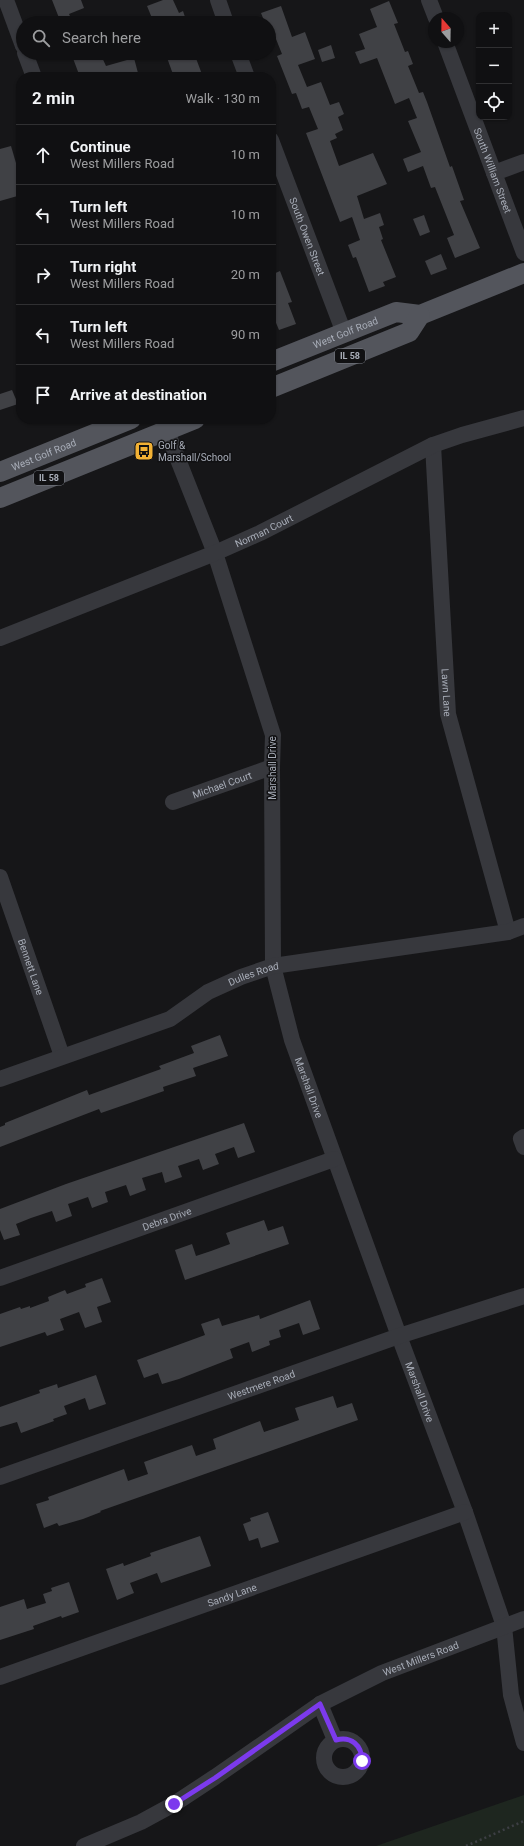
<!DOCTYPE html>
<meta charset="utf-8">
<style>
:root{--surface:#101012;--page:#1e1e20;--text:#f1f3f6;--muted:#9c9d9f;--line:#303032}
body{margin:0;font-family:Roboto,sans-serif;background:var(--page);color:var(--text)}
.controls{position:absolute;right:12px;top:12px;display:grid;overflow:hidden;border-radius:8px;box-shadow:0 1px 3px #0004}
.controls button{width:36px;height:36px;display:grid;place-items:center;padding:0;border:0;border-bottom:1px solid var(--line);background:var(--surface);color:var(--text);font:20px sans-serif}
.compass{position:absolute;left:428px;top:12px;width:36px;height:36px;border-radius:50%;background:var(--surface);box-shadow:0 1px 3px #0004;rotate:340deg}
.stop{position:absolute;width:12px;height:12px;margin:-9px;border:3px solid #7c3aed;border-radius:50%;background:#fff}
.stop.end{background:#7c3aed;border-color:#fff;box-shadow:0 1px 4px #0008}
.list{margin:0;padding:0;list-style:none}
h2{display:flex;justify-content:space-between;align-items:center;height:52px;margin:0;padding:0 16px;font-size:17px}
h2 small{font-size:13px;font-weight:400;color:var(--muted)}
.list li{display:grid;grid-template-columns:26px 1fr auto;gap:12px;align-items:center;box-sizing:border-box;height:60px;padding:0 16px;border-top:1px solid var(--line)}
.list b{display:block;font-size:15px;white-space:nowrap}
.list p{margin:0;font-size:13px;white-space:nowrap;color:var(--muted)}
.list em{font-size:13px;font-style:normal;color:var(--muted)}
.icon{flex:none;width:22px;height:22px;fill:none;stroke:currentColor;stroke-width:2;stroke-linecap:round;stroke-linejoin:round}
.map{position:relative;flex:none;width:524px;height:1846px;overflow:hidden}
.search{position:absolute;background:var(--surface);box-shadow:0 1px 3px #0004;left:16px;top:16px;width:260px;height:44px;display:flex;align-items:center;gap:10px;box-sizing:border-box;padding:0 14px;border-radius:22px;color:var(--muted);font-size:15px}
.panel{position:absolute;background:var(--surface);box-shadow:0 1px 3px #0004;left:16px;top:72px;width:260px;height:352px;border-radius:16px}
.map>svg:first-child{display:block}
.green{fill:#1e261f}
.building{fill:#404145}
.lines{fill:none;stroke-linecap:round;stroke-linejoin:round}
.path{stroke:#3d3f44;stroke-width:2.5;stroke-dasharray:2 3;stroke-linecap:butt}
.minor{stroke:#37383d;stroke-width:16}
.major{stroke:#53555c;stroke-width:20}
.route{stroke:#7c3aed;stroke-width:5}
.labels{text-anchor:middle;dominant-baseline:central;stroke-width:3;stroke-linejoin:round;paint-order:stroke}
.shield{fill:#111113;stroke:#7b7e86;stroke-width:1}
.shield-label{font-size:9px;font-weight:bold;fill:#a8adb8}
.street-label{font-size:10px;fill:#a8adb8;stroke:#111113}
.poi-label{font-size:10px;fill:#a8adb8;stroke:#111113;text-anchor:start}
</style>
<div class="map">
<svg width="524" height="1846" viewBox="0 0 524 1846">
<rect width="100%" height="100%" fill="#161618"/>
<polygon class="green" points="524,1795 524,1846 376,1846"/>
<g class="building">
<polygon points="52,0 81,0 84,8 69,14 73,23 61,23"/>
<polygon points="163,0 173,0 179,13 183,11 187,23 154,23 147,6"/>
<polygon points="389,1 398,23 394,24 405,52 408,51 413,64 408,66 419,93 423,92 427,102 450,167 452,166 464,200 460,201 480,248 455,258 447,238 454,235 435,187 431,188 423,166 408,172 403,159 421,152 408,121 417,118 409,98 395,104 377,58 360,64 355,52 365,49 359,34 377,27 370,9"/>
<polygon points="281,6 292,37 305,32 315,59 298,65 307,87 321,82 330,105 339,102 344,114 338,117 343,130 335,134 337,138 330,141 339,166 373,153 387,184 357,196 364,219 380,213 384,225 379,227 383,239 381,240 396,277 383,282 385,286 369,292 356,257 353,258 348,245 360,240 352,217 340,222 306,133 318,129 309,107 302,109 296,93 292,94 277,56 282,54 274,34 269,36 269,23 265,23 261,13"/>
<polygon points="331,45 335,58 322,62 318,50"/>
<polygon points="71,53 100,53 106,66 134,58 138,73 125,77 80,77"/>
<polygon points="172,53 194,53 203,77 174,77 166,55"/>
<polygon points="11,146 21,180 21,195 0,201 0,149"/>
<polygon points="424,215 430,232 420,236 413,219"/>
<polygon points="441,254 447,269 431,275 425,261"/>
<polygon points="280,271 292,302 288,303 296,324 279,330 271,311 271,275"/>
<polygon points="12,390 18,404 0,410 0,394"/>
<polygon points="220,1035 228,1056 193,1068 196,1076 163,1087 164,1091 130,1103 101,1113 99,1109 0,1147 0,1127 5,1125 5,1123 87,1090 89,1095 161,1069 159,1066 194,1053 191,1046"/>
<polygon points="244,1123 255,1152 238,1158 234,1147 215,1154 219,1164 203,1170 199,1159 178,1166 182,1177 165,1183 162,1172 142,1178 146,1190 130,1196 126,1185 105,1192 108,1202 92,1208 88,1197 68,1204 72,1216 56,1222 52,1211 31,1218 16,1224 20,1235 4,1240 0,1230 0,1209 66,1184"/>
<polygon points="264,1220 268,1231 283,1226 289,1244 185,1280 175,1250 192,1244 196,1256 211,1251 230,1244 226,1233"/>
<polygon points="102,1278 111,1302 97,1307 102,1322 85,1328 79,1312 60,1319 64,1330 47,1336 45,1332 0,1347 0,1314 20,1307 21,1309 30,1306 30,1308 49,1301 48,1297 65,1290 67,1294 86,1287 85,1284"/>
<polygon points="310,1300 320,1329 303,1335 299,1323 279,1330 281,1337 269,1341 270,1345 252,1352 249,1342 230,1349 233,1358 179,1379 162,1384 158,1373 144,1378 137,1360 205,1335 201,1324 219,1318 222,1326 259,1315 260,1319"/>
<polygon points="96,1375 106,1404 89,1410 85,1398 64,1406 67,1414 53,1419 54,1421 21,1433 17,1422 0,1427 0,1407 40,1393 39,1390 57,1384 58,1388"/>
<polygon points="333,1396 337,1408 352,1403 358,1420 100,1511 101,1512 83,1519 59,1526 57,1523 44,1528 36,1504 49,1500 48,1497 124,1469 128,1481 148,1474 144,1462 192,1445 196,1456 216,1449 213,1439 260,1421 264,1432 285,1425 299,1420 295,1408"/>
<polygon points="268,1512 279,1542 261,1548 258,1538 249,1541 243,1524 251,1521 250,1518"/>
<polygon points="200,1536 211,1566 161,1583 157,1573 130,1583 134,1593 117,1600 106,1569 123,1563 124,1566 151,1556 150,1553"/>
<polygon points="69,1582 79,1612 62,1618 61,1616 33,1626 34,1629 0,1640 0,1607 24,1599 27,1609 46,1603 43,1594 52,1591 51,1588"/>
</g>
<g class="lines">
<polyline class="path" points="466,1846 524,1821"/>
<g class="minor">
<polyline points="6,0 23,46"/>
<polyline points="218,0 226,23"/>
<polyline points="429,0 436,18"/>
<path id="s1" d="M445 42 524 253"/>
<polyline points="25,53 34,77"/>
<polyline points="238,53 247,77"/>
<path id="s2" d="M271 140 344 333"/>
<polyline points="494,173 524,162"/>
<path id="s3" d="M162 419 215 553 273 735 272 767 273 966 292 1040 399 1336 465 1512 504 1626 511 1695 524 1743"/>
<path id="s4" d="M433 445 448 714 508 932"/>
<path id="s5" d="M0 638 215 553 260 533 433 445 462 435 524 418"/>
<path id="s6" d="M173 802 272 767"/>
<path id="s7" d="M0 877 62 1056"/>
<path id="s8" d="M0 1079 170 1019 208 992 241 977 273 966 508 932 524 926"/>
<polyline points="524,1137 521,1139 524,1147"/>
<path id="s9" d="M0 1278 334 1159"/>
<path id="s10" d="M0 1477 399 1336 524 1296"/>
<path id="s11" d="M0 1677 465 1512"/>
<polyline points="320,1704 335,1740"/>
<circle cx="343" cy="1758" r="19"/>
<path id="s12" d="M84 1846 141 1822 174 1804 215 1777 320 1704 382 1673 524 1619"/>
</g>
<g class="major">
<path id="s13" d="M271 362 396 312 420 315 524 273"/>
<polyline points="271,388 409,332 420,315"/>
<path id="s14" d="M0 472 131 419"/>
<polyline points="0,498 195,419"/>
</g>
</g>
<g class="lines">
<path class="route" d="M174 1804 215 1778 320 1704 336 1740C351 1736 362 1745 362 1761"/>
</g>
<defs>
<g id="bus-square" transform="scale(1)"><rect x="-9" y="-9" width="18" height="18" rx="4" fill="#f2b134" stroke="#111113"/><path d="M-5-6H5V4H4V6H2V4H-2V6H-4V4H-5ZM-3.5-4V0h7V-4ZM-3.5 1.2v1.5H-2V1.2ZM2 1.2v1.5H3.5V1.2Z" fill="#111"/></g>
</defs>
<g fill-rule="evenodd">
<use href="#bus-square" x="144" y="451"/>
</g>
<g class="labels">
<g class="shield">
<rect x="335" y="349" width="30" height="14" rx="3"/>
<rect x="34" y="471" width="30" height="14" rx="3"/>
</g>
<g class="shield-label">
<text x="350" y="356">IL 58</text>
<text x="49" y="478">IL 58</text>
</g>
<g class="street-label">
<text stroke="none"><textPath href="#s1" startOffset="137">South William Street</textPath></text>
<text stroke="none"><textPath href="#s2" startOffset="103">South Owen Street</textPath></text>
<text stroke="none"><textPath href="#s13" startOffset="80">West Golf Road</textPath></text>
<text stroke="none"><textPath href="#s14" startOffset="47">West Golf Road</textPath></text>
<text stroke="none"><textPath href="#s5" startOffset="285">Norman Court</textPath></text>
<text stroke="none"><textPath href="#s4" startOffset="248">Lawn Lane</textPath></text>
<text transform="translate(272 768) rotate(-90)">Marshall Drive</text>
<text stroke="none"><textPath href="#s6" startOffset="52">Michael Court</textPath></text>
<text stroke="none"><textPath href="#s7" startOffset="95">Bennett Lane</textPath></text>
<text stroke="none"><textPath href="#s8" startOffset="276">Dulles Road</textPath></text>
<text stroke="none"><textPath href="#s3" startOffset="693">Marshall Drive</textPath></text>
<text stroke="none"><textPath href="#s9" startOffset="177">Debra Drive</textPath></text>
<text stroke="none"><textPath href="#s10" startOffset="277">Westmere Road</textPath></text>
<text stroke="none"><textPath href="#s3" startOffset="1017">Marshall Drive</textPath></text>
<text stroke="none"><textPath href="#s11" startOffset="246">Sandy Lane</textPath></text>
<text stroke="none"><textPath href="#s12" startOffset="387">West Millers Road</textPath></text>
</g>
<g class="poi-label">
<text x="158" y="445">Golf &amp;<tspan x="158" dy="12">Marshall/School</tspan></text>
</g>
</g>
</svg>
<div class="controls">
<button>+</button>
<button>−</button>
<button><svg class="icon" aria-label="locate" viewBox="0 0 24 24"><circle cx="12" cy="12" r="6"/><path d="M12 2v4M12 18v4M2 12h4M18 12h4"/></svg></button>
</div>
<svg class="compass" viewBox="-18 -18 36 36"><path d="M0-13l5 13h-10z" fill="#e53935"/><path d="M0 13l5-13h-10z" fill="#9c9d9f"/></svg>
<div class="stop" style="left:362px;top:1761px"></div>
<div class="stop end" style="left:174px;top:1804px"></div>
<div class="search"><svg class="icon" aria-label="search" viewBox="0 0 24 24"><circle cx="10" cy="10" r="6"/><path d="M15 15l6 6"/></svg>Search here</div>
<section class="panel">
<h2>2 min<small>Walk · 130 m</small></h2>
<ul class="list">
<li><svg class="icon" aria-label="ahead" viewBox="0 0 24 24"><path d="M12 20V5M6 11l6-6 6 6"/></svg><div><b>Continue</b><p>West Millers Road</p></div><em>10 m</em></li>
<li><svg class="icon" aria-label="left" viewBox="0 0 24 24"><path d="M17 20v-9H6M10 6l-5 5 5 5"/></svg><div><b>Turn left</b><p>West Millers Road</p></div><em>10 m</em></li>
<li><svg class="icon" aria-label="right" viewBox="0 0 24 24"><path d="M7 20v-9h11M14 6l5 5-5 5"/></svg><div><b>Turn right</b><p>West Millers Road</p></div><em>20 m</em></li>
<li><svg class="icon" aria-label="left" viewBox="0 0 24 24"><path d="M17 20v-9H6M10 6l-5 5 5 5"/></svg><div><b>Turn left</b><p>West Millers Road</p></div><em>90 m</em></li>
<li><svg class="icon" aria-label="arrive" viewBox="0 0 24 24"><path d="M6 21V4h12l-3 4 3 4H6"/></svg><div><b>Arrive at destination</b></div></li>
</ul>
</section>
</div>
